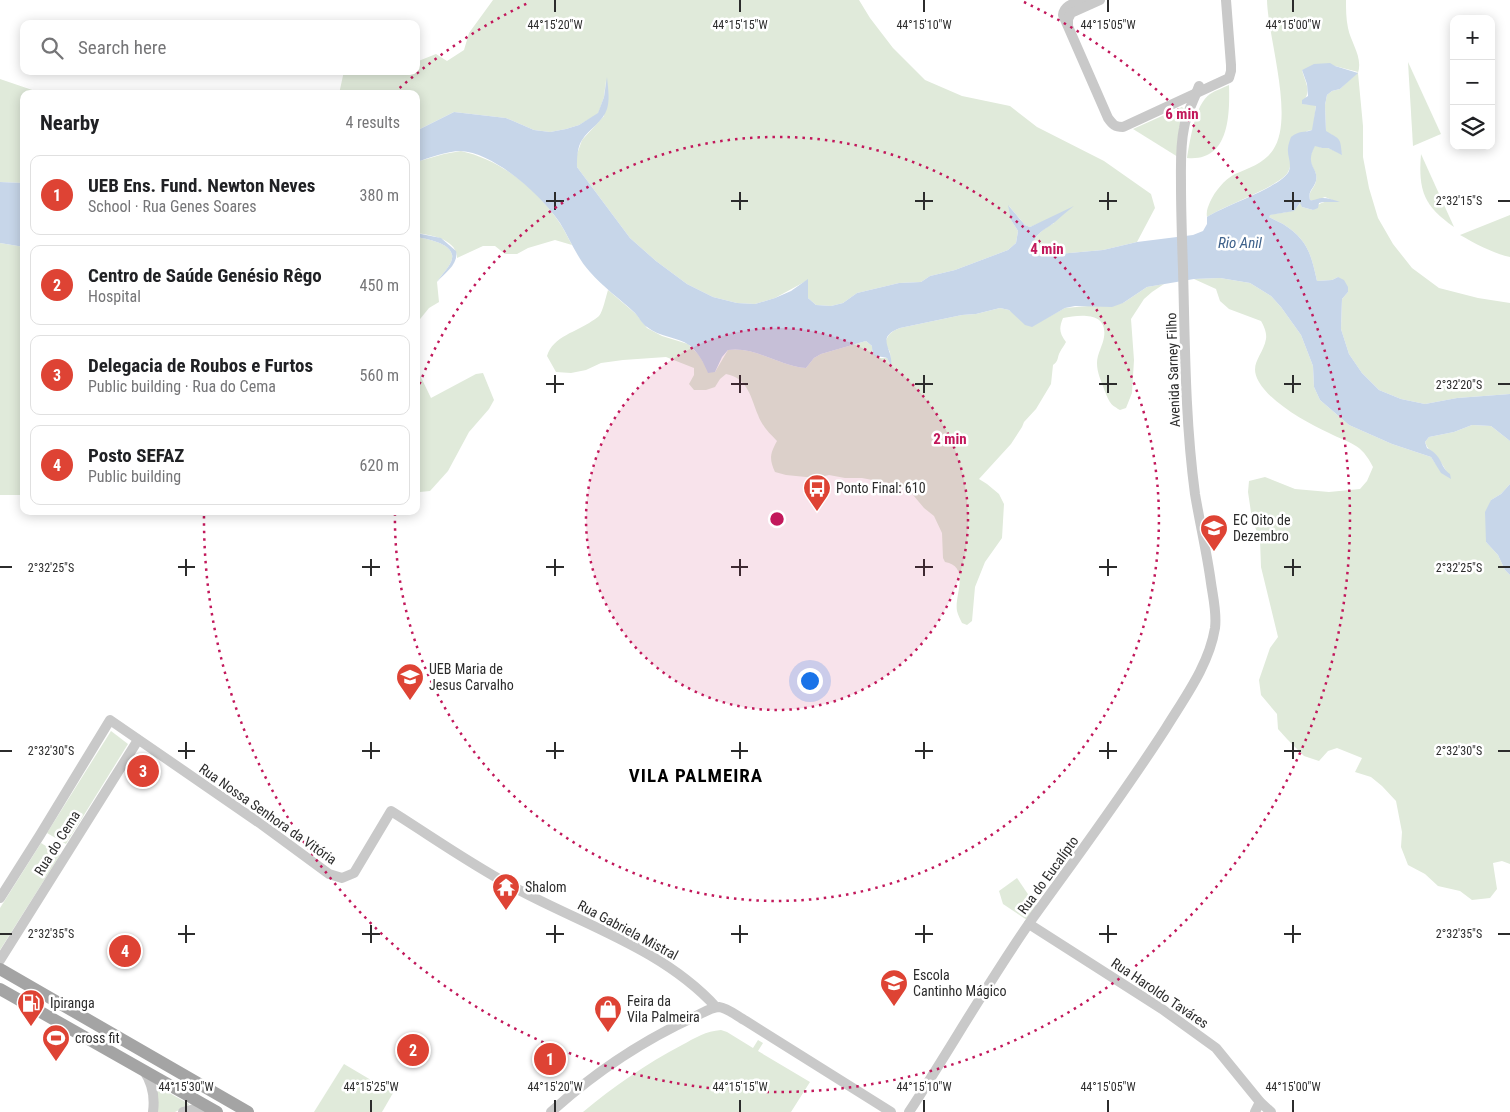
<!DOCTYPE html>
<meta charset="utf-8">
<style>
:root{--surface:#fff;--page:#f6f6f6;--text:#202124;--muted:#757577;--line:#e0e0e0;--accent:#de4334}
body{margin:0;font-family:"Roboto Condensed",sans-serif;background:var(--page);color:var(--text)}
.controls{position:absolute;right:15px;top:15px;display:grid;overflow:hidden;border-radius:10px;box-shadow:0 2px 12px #0003}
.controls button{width:45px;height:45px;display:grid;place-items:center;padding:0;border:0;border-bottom:1px solid var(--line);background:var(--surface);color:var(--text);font:25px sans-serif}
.you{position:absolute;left:809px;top:680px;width:18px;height:18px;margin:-12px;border:4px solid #fff;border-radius:50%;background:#1a73e8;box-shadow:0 0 0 8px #1a73e833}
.badge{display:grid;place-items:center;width:32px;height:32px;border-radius:50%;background:var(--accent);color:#fff;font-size:16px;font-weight:700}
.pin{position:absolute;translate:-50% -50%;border:2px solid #fff;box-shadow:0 1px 5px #0006}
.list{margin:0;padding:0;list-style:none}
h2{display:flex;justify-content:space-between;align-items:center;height:65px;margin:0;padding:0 20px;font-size:21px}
h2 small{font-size:16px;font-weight:400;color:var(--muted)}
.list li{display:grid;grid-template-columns:32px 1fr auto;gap:15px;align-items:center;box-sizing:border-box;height:80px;margin:0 10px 10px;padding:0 10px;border:1px solid var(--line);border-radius:10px}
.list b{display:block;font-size:19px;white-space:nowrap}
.list p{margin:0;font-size:16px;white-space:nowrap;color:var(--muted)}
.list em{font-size:16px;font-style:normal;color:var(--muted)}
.icon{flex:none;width:28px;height:28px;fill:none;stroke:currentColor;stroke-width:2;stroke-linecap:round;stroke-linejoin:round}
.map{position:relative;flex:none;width:1510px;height:1112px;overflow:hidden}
.search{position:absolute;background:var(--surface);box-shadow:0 2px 12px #0003;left:20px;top:20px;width:400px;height:55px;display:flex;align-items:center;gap:12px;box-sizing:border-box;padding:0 18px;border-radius:10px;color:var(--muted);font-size:19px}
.panel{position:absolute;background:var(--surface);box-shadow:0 2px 12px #0003;left:20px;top:90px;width:400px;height:425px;border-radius:10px}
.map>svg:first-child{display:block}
.green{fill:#e0eada}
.water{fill:#c7d6e9}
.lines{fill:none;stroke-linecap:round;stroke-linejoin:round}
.minor{stroke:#c9c9c9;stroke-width:10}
.major{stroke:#a4a4a4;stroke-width:12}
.ticks{fill:none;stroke:#2c2c2c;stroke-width:2}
.ring{fill:none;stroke:#c2185b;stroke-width:2.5;stroke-dasharray:2.5 5}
.labels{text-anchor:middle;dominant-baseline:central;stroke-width:5;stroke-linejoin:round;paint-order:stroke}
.street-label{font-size:14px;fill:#2c2c2c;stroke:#fff}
.poi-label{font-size:14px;fill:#2c2c2c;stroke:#fff;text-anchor:start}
.water-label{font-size:15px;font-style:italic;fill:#3e618b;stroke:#fff}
.district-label{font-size:19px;font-weight:bold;letter-spacing:1px;fill:#000;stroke:#fff}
.ticks-label{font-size:12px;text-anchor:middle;fill:#2c2c2c;stroke:#fff;stroke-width:5;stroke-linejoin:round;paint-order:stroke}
.centre{fill:#c2185b;stroke:#fff;stroke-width:2.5}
.ring-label{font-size:15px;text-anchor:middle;font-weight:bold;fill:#c2185b;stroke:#fff;stroke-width:5;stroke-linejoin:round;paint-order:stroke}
</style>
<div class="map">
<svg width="1510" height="1112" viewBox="0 0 1510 1112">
<rect width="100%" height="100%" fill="#fff"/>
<g class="green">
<path d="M493 0H859L870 18 893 48 925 80 962 96 1010 106 1037 127 1104 161 1151 194 1155 208 1137 242 1103 250 1036 256 1030 252C1035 235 1040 231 1054 223L1047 220 1030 227 1025 225 1009 206 1011 220 1018 231 1016 243 1008 250 955 270 930 276 921 282 899 283 857 293 843 303 831 306 816 305 808 298V280L775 298 755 304 737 303 713 297 687 284 656 261 630 238 577 167V154L582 140 604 116 606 80 604 97 598 114 579 125 566 129 550 132 534 130 506 118 454 112 416 131V94H339L344 71H416V62L436 54 447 61 464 50 469 33Z"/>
<path d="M1267 0H1346C1346 9 1346 19 1348 28 1351 43 1363 57 1358 73L1363 126V157L1369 188 1378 218 1393 244 1412 268 1439 288 1478 298 1510 303V394L1457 398 1425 404 1401 399 1379 390 1362 373 1349 354 1341 329 1342 299 1348 292 1338 277 1332 280 1317 281C1311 254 1308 240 1283 224 1279 222 1274 220 1269 217V215C1281 212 1294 214 1301 202L1302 207 1313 210C1322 200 1325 202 1337 202L1325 197 1314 201 1310 200C1308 190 1314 190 1316 181 1319 167 1303 167 1315 145L1322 148H1328L1342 154 1332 135 1326 132 1325 105 1327 95 1332 91 1340 89 1358 72 1335 66 1302 70C1306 85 1312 90 1302 104L1316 105 1313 130 1307 131 1288 150C1290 157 1292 165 1288 172 1281 186 1223 206 1207 217 1206 211 1208 207 1210 202 1215 191 1224 180 1235 174 1249 168 1264 163 1273 150 1295 118 1268 39 1267 0Z"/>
<polygon points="1408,62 1441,134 1413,146"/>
<polygon points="0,79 44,94 24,94 24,183 0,182"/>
<path d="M1229 85C1230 116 1229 162 1187 158 1190 141 1195 104 1210 94 1216 90 1223 88 1229 85Z"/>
<polygon points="1182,107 1186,111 1178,157 1133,129"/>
<path d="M461 151C501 160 536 188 559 222 564 229 568 238 572 245L555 240 528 248 517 254H505L495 246H483L457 258C457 239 431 235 416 233V162L444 154Z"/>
<path d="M1421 154 1454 227C1424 206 1418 191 1421 154Z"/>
<path d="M1510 215V257C1492 253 1476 244 1460 235Z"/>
<path d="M416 237C427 239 459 244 451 262 448 269 441 275 437 282L439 302 429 308 416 324Z"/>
<polygon points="0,243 24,247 24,495 0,495"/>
<path d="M1220 278 1250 283 1271 296 1281 307 1301 335 1313 366 1314 387 1320 400 1349 425 1392 444 1431 457 1435 463 1446 471C1441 459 1429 454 1425 442L1429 437 1454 432 1472 425 1491 426 1510 441V484L1501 494 1491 500 1486 542 1498 555 1505 570 1510 575V864L1502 861 1493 863 1497 889 1490 898 1472 900 1460 891 1438 886 1425 874 1408 865 1401 847 1402 832 1396 801 1382 786 1371 777 1355 772 1362 758 1337 748 1328 751 1319 761 1304 756 1287 739 1278 729 1277 714 1261 695 1259 680 1270 648 1278 637 1261 567 1260 540 1252 519 1248 492 1249 481 1265 477 1295 489 1329 492 1360 489 1367 481 1373 467C1361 443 1351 444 1329 433 1307 423 1271 403 1259 382 1248 364 1263 356 1266 339 1267 333 1264 326 1261 321L1229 309 1220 301 1216 289 1194 279Z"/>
<path d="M1164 284 1152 292 1144 299 1131 319 1134 360 1132 393 1126 408 1120 410C1109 404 1109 401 1104 389 1101 380 1097 373 1097 363 1097 354 1103 345 1104 337 1108 311 1079 315 1063 318 1059 328 1059 333 1066 342 1064 346 1062 348 1060 352 1057 357 1059 361 1053 365L1051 384 1036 409 1024 422 1022 427 1011 444 979 479 987 484 999 494 1004 504 1002 538 985 562 975 587 972 621 967 625 962 623C960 619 958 615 957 611 954 595 971 567 945 562L943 558 942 533 934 516 924 508 908 489 888 483 862 478H845L829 475 816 478 786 475 775 472C769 459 770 454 777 441 769 433 762 426 758 415 751 398 748 378 726 374L720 379 715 387 706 390H694L689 384 694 375V368L666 357 623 360 601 363 586 370 571 373 556 372 547 356C553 336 577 332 592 321 595 319 597 318 599 316 603 311 606 296 608 290L636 314 647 328 662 336 688 344 698 354 705 365 715 372 728 350C755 346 779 366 806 368L814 358 821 354 866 341 872 346V351L879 358H887L891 365 890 352 885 343C888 334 892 331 900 328L962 315 976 314 1000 308 1009 310 1032 326 1065 308 1123 303 1147 287Z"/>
<polygon points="416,367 431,398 476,374 483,373 494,400 489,409 469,432 448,471 430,491 420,492 416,482"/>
<polygon points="111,731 128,744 66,844 47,833"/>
<polygon points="41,843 60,855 0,950 0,908"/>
<polygon points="1017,878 1036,906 1027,920 1003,904 999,891"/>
<path d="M721 1030 727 1032 753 1048 758 1040 763 1043 758 1051 810 1082 791 1112H583C614 1086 646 1064 682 1045 695 1038 706 1031 721 1030Z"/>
<polygon points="344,1064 393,1093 382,1112 314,1112"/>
<polygon points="157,1086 189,1104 189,1105 175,1112 158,1112"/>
</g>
<g class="water">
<path d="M1330 63 1335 66 1358 73 1340 89 1332 91 1327 95 1325 105 1326 131C1341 140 1340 137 1342 155L1328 148H1322L1315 146C1304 166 1319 167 1316 181 1313 190 1308 190 1310 200 1315 201 1317 198 1323 198 1328 198 1334 200 1340 202H1323L1319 203 1318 208 1313 210 1302 207 1300 203 1294 211 1270 215 1269 217C1274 220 1279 222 1283 224 1308 240 1311 254 1317 281L1332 280 1338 277 1344 280 1348 287V292L1342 299 1341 329 1349 354 1362 373 1379 390 1401 399 1425 404 1457 398 1510 394V441L1491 426 1472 425 1454 432 1429 437 1425 442 1427 448C1444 457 1439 466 1450 474L1451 479 1441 473 1431 457 1392 444 1349 425 1320 400 1314 387 1313 366 1301 335 1281 307 1271 296 1250 283 1220 278 1194 279 1147 287 1123 303 1112 307 1075 306 1065 308 1032 327 1025 325 1009 310 1000 308 976 314 962 315 900 328C874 338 894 348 891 366L887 358C878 355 872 360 872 346L866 341 821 354 814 358 806 368C779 366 755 346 728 350L722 357 715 372 708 373C704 363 698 352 689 345 678 337 659 337 647 327 642 324 639 317 635 313 620 299 603 287 590 272 577 258 570 239 560 223 542 196 495 153 461 151 446 151 430 158 416 162V131L454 112 506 118 534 130 550 132 566 129 579 125 598 113 604 97 607 77C608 88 610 99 607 109 603 122 589 129 582 140 577 148 577 158 577 167L630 238 656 261 687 284 713 297 737 303 755 304 775 298 791 291 808 279V298L816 305 831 306 843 303 857 293 899 283 921 282 930 276 955 270 1008 250 1016 243 1018 231 1011 220 1008 205 1025 225 1030 227 1074 206C1067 211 1061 217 1055 222 1040 233 1036 232 1030 252L1036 256 1103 250 1137 242 1193 235 1203 231 1207 224V217C1223 206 1282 187 1289 171 1292 163 1287 156 1288 148 1288 145 1290 140 1291 137 1300 130 1303 133 1312 130L1316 106 1302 104V100L1308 96 1307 84 1302 70 1314 64Z"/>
<polygon points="0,182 24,183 24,247 0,243"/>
<path d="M416 233 441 238 456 251C459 264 445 273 437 282 441 275 448 269 451 262 459 244 427 239 416 237Z"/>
<polygon points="1510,484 1510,575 1505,570 1498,555 1486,542 1485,512 1491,500 1501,494"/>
</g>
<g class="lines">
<g class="minor">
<path d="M1083 0C1075 3 1064 5 1063 15L1108 118C1113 125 1115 127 1123 127L1229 78 1231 71V65L1226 0"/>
<polyline points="1068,25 1068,19 1071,13 1100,0"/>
<path d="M0 898 40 835 110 720 261 824 329 874 342 878 354 873 391 811C434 838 476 868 521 891 587 926 664 950 716 1007"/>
<polyline points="1029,924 1162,1009 1216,1048 1260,1102 1271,1112"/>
<polyline points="0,960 138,740"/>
<path d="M144 1071C153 1084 155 1097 153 1112"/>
<polyline points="183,1112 198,1108 209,1107"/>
<path d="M551 1112C594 1073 642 1041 694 1017 701 1014 711 1007 719 1007 728 1008 738 1017 746 1021L891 1112"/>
<path d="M909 1112C950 1049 987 984 1030 922 1076 858 1123 795 1166 728 1185 697 1209 665 1215 628 1217 613 1213 597 1211 583 1207 553 1200 524 1195 494 1185 420 1185 344 1183 269 1182 241 1181 213 1181 185 1181 166 1180 147 1184 128 1186 114 1194 100 1199 86"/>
<polyline points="1255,1112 1260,1102"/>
</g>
<g class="major">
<polyline points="0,969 248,1112"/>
<polyline points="0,989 217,1112"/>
</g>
</g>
<path class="ticks" d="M555 0V12M740 0V12M924 0V12M1108 0V12M1293 0V12M555 192V210M740 192V210M924 192V210M1108 192V210M1293 192V210M546 201H564M731 201H748M915 201H933M1099 201H1117M1284 201H1301M1498 201H1510M555 375V393M740 375V393M924 375V393M1108 375V393M1293 375V393M546 384H564M731 384H748M915 384H933M1099 384H1117M1284 384H1301M1498 384H1510M186 559V576M371 559V576M555 559V576M740 559V576M924 559V576M1108 559V576M1293 559V576M0 567H12M178 567H195M362 567H380M546 567H564M731 567H748M915 567H933M1099 567H1117M1284 567H1301M1498 567H1510M186 742V759M371 742V759M555 742V759M740 742V759M924 742V759M1108 742V759M1293 742V759M0 751H12M178 751H195M362 751H380M546 751H564M731 751H748M915 751H933M1099 751H1117M1284 751H1301M1498 751H1510M186 925V943M371 925V943M555 925V943M740 925V943M924 925V943M1108 925V943M1293 925V943M0 934H12M178 934H195M362 934H380M546 934H564M731 934H748M915 934H933M1099 934H1117M1284 934H1301M1498 934H1510M186 1100V1112M371 1100V1112M555 1100V1112M740 1100V1112M924 1100V1112M1108 1100V1112M1293 1100V1112"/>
<circle cx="777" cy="519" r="191" fill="#c2185b" fill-opacity=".12"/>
<g class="ring">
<circle cx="777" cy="519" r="191"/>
<path d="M417 391A382 382 0 1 1 395 512"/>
<path d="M394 93A573 573 0 0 1 530 2M1024 2A573 573 0 1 1 204 514"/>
</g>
<defs>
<g id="bus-pin" transform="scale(1.4375)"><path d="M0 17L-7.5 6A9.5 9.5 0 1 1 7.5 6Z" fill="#de4334" stroke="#fff"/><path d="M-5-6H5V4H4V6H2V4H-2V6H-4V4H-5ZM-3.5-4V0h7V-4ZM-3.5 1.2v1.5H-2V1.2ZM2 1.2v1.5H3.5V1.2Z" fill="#fff"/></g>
<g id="school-pin" transform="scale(1.4375)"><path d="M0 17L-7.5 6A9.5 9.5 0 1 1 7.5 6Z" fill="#de4334" stroke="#fff"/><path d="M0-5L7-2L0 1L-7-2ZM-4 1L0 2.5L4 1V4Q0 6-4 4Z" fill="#fff"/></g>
<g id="temple-pin" transform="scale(1.4375)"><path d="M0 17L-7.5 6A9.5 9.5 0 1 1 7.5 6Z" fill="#de4334" stroke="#fff"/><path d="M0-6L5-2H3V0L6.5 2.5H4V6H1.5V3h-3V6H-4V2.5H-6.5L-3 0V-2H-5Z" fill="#fff"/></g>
<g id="fuel-pin" transform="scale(1.4375)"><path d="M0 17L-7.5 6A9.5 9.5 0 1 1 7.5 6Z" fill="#de4334" stroke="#fff"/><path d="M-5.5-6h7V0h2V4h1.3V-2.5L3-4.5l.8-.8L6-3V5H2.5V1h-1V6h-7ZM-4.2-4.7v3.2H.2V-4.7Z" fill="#fff"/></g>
<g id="shop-pin" transform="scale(1.4375)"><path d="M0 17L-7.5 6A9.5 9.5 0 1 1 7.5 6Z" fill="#de4334" stroke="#fff"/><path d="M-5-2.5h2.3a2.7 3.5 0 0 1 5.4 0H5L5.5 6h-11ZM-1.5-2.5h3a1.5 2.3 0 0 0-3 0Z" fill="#fff"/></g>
<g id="stadium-pin" transform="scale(1.4375)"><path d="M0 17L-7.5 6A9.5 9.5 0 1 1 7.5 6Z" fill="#de4334" stroke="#fff"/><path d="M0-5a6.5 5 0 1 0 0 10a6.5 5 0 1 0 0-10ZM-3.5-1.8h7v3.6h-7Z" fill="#fff"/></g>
</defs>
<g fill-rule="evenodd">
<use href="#bus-pin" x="817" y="488"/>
<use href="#school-pin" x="1214" y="528"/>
<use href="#school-pin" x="410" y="677"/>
<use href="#temple-pin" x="506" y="887"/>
<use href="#school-pin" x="894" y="983"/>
<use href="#fuel-pin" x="31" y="1003"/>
<use href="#shop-pin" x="608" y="1009"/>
<use href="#stadium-pin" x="56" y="1038"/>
</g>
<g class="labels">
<g class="street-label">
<text transform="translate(1173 370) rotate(-92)">Avenida Sarney Filho</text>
<text transform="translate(268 814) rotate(35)">Rua Nossa Senhora da Vitória</text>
<text transform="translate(57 843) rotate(-58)">Rua do Cema</text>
<text transform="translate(1048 875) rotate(-54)">Rua do Eucalípto</text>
<text transform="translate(628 930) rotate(28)">Rua Gabriela Mistral</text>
<text transform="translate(1160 993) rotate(34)">Rua Haroldo Taváres</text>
</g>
<g class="poi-label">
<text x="836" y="488">Ponto Final: 610</text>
<text x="1233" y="520">EC Oito de<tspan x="1233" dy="16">Dezembro</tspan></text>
<text x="429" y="669">UEB Maria de<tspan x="429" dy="16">Jesus Carvalho</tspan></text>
<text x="525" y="887">Shalom</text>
<text x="913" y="975">Escola<tspan x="913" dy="16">Cantinho Mágico</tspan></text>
<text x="627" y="1001">Feira da<tspan x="627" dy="16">Vila Palmeira</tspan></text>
<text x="50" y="1003">Ipiranga</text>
<text x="75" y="1038">cross fit</text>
</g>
<g class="water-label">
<text x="1240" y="243">Rio Anil</text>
</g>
<g class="district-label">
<text x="696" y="775">VILA PALMEIRA</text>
</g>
</g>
<g class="ticks-label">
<text x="555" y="29">44°15'20"W</text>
<text x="740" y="29">44°15'15"W</text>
<text x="924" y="29">44°15'10"W</text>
<text x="1108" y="29">44°15'05"W</text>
<text x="1293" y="29">44°15'00"W</text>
<text x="1459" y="205">2°32'15"S</text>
<text x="1459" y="389">2°32'20"S</text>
<text x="51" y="572">2°32'25"S</text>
<text x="1459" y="572">2°32'25"S</text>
<text x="51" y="755">2°32'30"S</text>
<text x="1459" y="755">2°32'30"S</text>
<text x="51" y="938">2°32'35"S</text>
<text x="1459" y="938">2°32'35"S</text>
<text x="186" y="1091">44°15'30"W</text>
<text x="371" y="1091">44°15'25"W</text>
<text x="555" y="1091">44°15'20"W</text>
<text x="740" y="1091">44°15'15"W</text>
<text x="924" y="1091">44°15'10"W</text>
<text x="1108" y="1091">44°15'05"W</text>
<text x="1293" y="1091">44°15'00"W</text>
</g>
<circle cx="777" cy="519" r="8" class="centre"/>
<g class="ring-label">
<text x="1182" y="119">6 min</text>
<text x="1047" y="254">4 min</text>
<text x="950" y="444">2 min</text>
</g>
</svg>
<div class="controls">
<button>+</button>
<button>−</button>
<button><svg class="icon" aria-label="layers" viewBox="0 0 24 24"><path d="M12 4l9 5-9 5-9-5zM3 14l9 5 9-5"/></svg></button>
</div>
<div class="you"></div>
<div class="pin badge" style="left:550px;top:1059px">1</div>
<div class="pin badge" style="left:413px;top:1050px">2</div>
<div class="pin badge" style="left:143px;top:771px">3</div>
<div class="pin badge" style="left:125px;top:951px">4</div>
<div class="search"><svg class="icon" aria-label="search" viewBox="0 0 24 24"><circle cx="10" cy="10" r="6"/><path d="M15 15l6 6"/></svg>Search here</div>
<section class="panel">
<h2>Nearby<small>4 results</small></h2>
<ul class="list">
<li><span class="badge">1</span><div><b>UEB Ens. Fund. Newton Neves</b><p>School · Rua Genes Soares</p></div><em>380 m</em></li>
<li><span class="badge">2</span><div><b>Centro de Saúde Genésio Rêgo</b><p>Hospital</p></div><em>450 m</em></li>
<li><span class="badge">3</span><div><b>Delegacia de Roubos e Furtos</b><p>Public building · Rua do Cema</p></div><em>560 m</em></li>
<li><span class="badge">4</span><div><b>Posto SEFAZ</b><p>Public building</p></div><em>620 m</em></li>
</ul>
</section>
</div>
